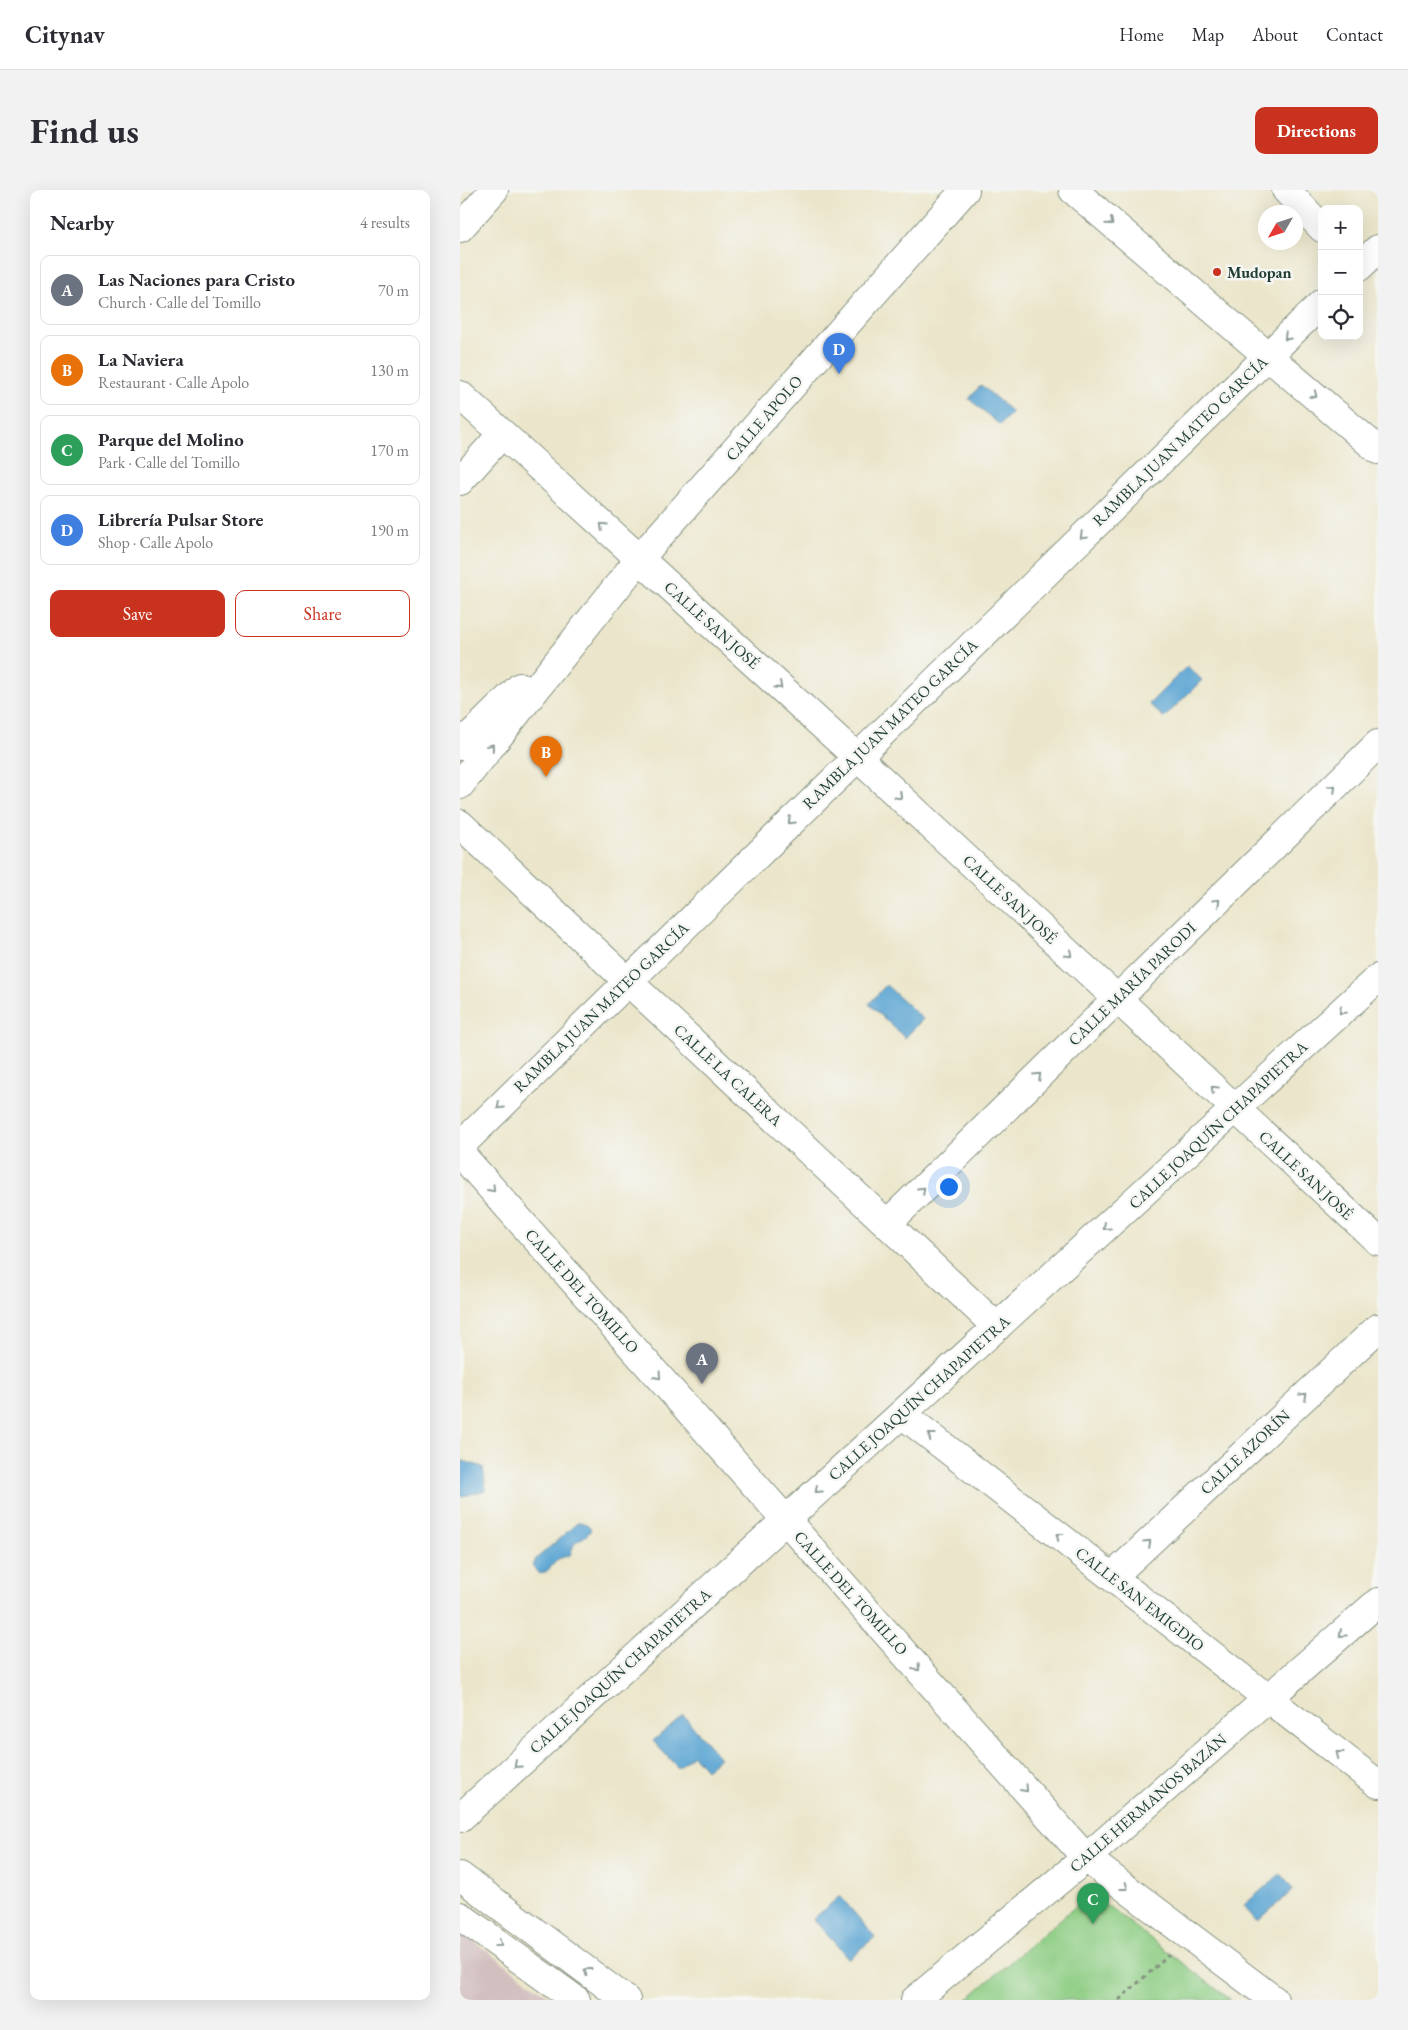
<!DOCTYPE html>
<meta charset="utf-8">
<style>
:root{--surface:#fff;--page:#f2f2f3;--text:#2b2b33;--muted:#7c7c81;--line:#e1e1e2;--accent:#c8321e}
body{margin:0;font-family:"EB Garamond",serif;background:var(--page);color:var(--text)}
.controls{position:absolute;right:15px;top:15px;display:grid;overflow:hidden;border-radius:10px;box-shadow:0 5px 20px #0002}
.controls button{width:45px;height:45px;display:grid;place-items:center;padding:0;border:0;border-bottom:1px solid var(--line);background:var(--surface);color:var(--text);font:25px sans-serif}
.compass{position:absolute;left:798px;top:15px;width:45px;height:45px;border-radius:50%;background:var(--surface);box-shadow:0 5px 20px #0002;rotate:231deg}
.you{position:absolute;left:488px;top:996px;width:18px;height:18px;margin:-12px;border:4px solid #fff;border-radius:50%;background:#1a73e8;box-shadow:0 0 0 8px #1a73e833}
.badge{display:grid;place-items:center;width:32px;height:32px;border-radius:50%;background:var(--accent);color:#fff;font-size:16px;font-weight:700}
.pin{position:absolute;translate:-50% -41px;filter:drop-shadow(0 1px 2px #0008)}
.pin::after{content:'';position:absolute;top:26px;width:18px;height:15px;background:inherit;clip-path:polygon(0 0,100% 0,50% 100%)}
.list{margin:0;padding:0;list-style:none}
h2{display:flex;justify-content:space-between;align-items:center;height:65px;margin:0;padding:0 20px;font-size:21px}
h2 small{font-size:16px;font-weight:400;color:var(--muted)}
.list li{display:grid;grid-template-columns:32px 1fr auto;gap:15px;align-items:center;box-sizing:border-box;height:70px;margin:0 10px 10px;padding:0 10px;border:1px solid var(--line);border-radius:10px}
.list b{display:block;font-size:19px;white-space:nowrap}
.list p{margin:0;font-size:16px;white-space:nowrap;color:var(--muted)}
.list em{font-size:16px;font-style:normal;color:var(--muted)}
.actions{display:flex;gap:10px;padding:15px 20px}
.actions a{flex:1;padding:11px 0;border:1px solid var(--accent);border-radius:10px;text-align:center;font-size:18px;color:var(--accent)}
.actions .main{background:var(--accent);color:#fff}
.icon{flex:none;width:28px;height:28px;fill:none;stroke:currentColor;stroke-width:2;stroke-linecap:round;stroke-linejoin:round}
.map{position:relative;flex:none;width:918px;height:1810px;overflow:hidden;border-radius:10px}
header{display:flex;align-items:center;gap:30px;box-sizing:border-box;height:70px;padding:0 25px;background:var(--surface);border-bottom:1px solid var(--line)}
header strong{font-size:24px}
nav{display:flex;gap:28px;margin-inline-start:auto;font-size:18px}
.intro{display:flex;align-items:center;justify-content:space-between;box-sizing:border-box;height:120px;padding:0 30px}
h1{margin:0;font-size:35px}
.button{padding:12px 22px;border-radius:10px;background:var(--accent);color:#fff;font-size:18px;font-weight:700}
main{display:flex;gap:30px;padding:0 30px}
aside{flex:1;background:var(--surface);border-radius:10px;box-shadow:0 5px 20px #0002}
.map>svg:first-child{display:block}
.industrial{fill:#d2bfc0}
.green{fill:#8ecd84;stroke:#56855c}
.water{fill:#5ba5d3;stroke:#3d7184}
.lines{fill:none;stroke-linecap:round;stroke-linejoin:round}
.street-casing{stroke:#859280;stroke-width:30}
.secondary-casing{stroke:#859280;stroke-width:30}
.path{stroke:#859280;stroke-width:3;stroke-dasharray:4 4;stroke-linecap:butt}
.street{stroke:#fff;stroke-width:28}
.secondary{stroke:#fff;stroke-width:28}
.oneway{stroke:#8f9e9a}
.poi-dot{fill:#c8321e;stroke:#f6f6f2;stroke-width:2}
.labels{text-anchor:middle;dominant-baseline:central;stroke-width:5;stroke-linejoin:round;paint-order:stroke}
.poi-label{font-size:16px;font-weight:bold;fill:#1f3d34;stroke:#f6f6f2;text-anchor:start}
.street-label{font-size:16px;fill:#1f3d34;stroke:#f6f6f2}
</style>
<header>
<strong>Citynav</strong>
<nav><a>Home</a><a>Map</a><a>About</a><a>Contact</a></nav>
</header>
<div class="intro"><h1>Find us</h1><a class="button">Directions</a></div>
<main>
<aside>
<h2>Nearby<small>4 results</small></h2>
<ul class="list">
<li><span class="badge" style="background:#6b7280">A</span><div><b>Las Naciones para Cristo</b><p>Church · Calle del Tomillo</p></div><em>70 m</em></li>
<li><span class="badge" style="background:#e8710a">B</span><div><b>La Naviera</b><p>Restaurant · Calle Apolo</p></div><em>130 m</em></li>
<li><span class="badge" style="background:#2e9e5b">C</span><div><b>Parque del Molino</b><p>Park · Calle del Tomillo</p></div><em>170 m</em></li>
<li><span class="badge" style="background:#3f7fe0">D</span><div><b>Librería Pulsar Store</b><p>Shop · Calle Apolo</p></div><em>190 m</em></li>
</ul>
<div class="actions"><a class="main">Save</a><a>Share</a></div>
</aside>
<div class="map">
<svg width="918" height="1810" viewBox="0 0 918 1810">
<rect width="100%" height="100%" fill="#f6f6f2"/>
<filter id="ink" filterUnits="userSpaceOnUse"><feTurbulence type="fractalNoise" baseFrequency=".02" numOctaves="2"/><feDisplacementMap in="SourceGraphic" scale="10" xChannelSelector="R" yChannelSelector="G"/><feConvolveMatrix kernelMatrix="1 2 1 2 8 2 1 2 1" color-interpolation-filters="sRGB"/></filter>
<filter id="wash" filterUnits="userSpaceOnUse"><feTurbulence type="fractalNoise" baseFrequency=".0096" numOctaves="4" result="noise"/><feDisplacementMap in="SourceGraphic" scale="20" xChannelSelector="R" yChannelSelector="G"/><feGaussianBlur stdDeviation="1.12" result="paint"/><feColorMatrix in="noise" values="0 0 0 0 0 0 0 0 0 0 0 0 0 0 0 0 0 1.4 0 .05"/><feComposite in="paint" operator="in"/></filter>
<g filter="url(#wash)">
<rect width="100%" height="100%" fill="#ebe6cb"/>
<polygon class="industrial" points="0,1741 94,1810 0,1810"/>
<polygon class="green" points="631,1703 771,1810 506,1810"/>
<g class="water">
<polygon points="521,195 552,222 540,235 509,209"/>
<polygon points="727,476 742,490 704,528 689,514"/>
<polygon points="426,795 463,829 445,848 409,814"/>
<polygon points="0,1270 23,1277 26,1300 0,1307"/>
<path d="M120 1332C145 1338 118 1350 115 1353 112 1357 112 1361 110 1365L98 1369 87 1381 80 1384 73 1376 76 1369 116 1334Z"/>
<polygon points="223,1525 260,1568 246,1580 233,1565 218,1578 193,1551"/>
<polygon points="819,1685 822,1685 833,1700 798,1731 795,1730 784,1715"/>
<polygon points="380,1706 415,1747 389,1769 353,1729"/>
</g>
</g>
<g filter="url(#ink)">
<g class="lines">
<g class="street-casing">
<g id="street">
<polyline points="613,0 918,260"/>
<polyline points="826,0 862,38"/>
<polyline points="0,38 34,0"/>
<polyline points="899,77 918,59"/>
<polyline points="0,205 397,567 918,1051"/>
<polyline points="0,291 42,244"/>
<polyline points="0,634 537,1137"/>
<polyline points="0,956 862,113"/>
<polyline points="0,963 626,1668 814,1810"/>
<polyline points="427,1034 918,554"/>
<polyline points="442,1224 918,1594"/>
<polyline points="652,1387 918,1138"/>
<polyline points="0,1628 918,788"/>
<polyline points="455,1810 626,1668 918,1412"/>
</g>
</g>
<g class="secondary-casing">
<g id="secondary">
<polyline points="0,556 60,497"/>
<polyline points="0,595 179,369 505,0"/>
<polyline points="0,1686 166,1810"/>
<polyline points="0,1726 116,1810"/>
</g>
</g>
<polyline class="path" points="659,1810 709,1765"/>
<use href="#street" class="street"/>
<use href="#secondary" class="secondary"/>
</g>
<defs><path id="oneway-chevron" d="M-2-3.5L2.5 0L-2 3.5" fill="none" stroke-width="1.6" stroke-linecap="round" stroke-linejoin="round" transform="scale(1.25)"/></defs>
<g class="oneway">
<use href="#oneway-chevron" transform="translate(650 32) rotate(41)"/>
<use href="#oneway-chevron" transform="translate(827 147) rotate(136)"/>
<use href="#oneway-chevron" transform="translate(854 205) rotate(40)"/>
<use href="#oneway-chevron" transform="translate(143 336) rotate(-137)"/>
<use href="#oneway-chevron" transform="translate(623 346) rotate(136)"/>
<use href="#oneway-chevron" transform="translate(319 496) rotate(42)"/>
<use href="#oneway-chevron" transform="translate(31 557) rotate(-51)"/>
<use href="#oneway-chevron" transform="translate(873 598) rotate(-44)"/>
<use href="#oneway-chevron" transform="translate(439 606) rotate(43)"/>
<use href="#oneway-chevron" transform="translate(331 631) rotate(136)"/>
<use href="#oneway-chevron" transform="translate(757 712) rotate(-44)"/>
<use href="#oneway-chevron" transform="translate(609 764) rotate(43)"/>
<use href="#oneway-chevron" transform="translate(882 821) rotate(137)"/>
<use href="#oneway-chevron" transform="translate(578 886) rotate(-44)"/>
<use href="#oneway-chevron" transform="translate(754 899) rotate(-137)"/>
<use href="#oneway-chevron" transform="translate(40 916) rotate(136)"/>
<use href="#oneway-chevron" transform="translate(32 999) rotate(48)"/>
<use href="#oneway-chevron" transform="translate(462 1000) rotate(-44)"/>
<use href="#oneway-chevron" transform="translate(646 1037) rotate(138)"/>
<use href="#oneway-chevron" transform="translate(198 1186) rotate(48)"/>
<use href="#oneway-chevron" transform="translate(844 1206) rotate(-43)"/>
<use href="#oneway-chevron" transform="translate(471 1246) rotate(-142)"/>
<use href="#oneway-chevron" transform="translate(358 1300) rotate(138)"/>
<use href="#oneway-chevron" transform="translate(599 1346) rotate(-142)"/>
<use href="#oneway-chevron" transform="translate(688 1353) rotate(-43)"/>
<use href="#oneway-chevron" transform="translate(882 1444) rotate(138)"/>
<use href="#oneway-chevron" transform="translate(457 1478) rotate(48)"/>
<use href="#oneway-chevron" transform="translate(879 1564) rotate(-142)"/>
<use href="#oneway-chevron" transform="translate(57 1575) rotate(138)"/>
<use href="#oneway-chevron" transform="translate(565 1599) rotate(48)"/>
<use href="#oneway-chevron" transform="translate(665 1697) rotate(37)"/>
<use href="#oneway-chevron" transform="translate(39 1754) rotate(36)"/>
<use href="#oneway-chevron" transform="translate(127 1781) rotate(-144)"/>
</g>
</g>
<circle class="poi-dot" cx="757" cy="82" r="5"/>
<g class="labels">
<g class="poi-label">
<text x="767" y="82">Mudopan</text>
</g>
<g class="street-label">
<text transform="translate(304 228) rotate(-49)">CALLE APOLO</text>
<text transform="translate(720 251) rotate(-44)">RAMBLA JUAN MATEO GARCÍA</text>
<text transform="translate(252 435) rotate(42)">CALLE SAN JOSÉ</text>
<text transform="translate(430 534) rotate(-44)">RAMBLA JUAN MATEO GARCÍA</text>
<text transform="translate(550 709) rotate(43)">CALLE SAN JOSÉ</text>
<text transform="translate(672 794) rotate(-44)">CALLE MARÍA PARODI</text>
<text transform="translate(141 817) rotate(-44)">RAMBLA JUAN MATEO GARCÍA</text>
<text transform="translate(268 885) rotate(43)">CALLE LA CALERA</text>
<text transform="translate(758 935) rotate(-43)">CALLE JOAQUÍN CHAPAPIETRA</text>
<text transform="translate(846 985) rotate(43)">CALLE SAN JOSÉ</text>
<text transform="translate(122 1101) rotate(48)">CALLE DEL TOMILLO</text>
<text transform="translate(459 1208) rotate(-42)">CALLE JOAQUÍN CHAPAPIETRA</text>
<text transform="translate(785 1262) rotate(-43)">CALLE AZORÍN</text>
<text transform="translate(391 1403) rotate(48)">CALLE DEL TOMILLO</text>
<text transform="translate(680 1409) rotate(38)">CALLE SAN EMIGDIO</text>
<text transform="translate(160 1481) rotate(-42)">CALLE JOAQUÍN CHAPAPIETRA</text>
<text transform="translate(688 1613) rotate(-41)">CALLE HERMANOS BAZÁN</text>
</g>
</g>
</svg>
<div class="controls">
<button>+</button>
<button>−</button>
<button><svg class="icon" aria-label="locate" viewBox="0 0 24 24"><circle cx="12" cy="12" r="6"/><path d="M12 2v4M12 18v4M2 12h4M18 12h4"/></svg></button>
</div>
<svg class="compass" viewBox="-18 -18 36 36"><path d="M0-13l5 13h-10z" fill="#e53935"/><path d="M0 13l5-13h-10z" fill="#7c7c81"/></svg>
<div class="you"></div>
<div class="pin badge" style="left:242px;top:1194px;background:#6b7280">A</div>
<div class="pin badge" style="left:86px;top:587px;background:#e8710a">B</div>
<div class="pin badge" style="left:633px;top:1734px;background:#2e9e5b">C</div>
<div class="pin badge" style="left:379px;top:184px;background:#3f7fe0">D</div>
</div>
</main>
